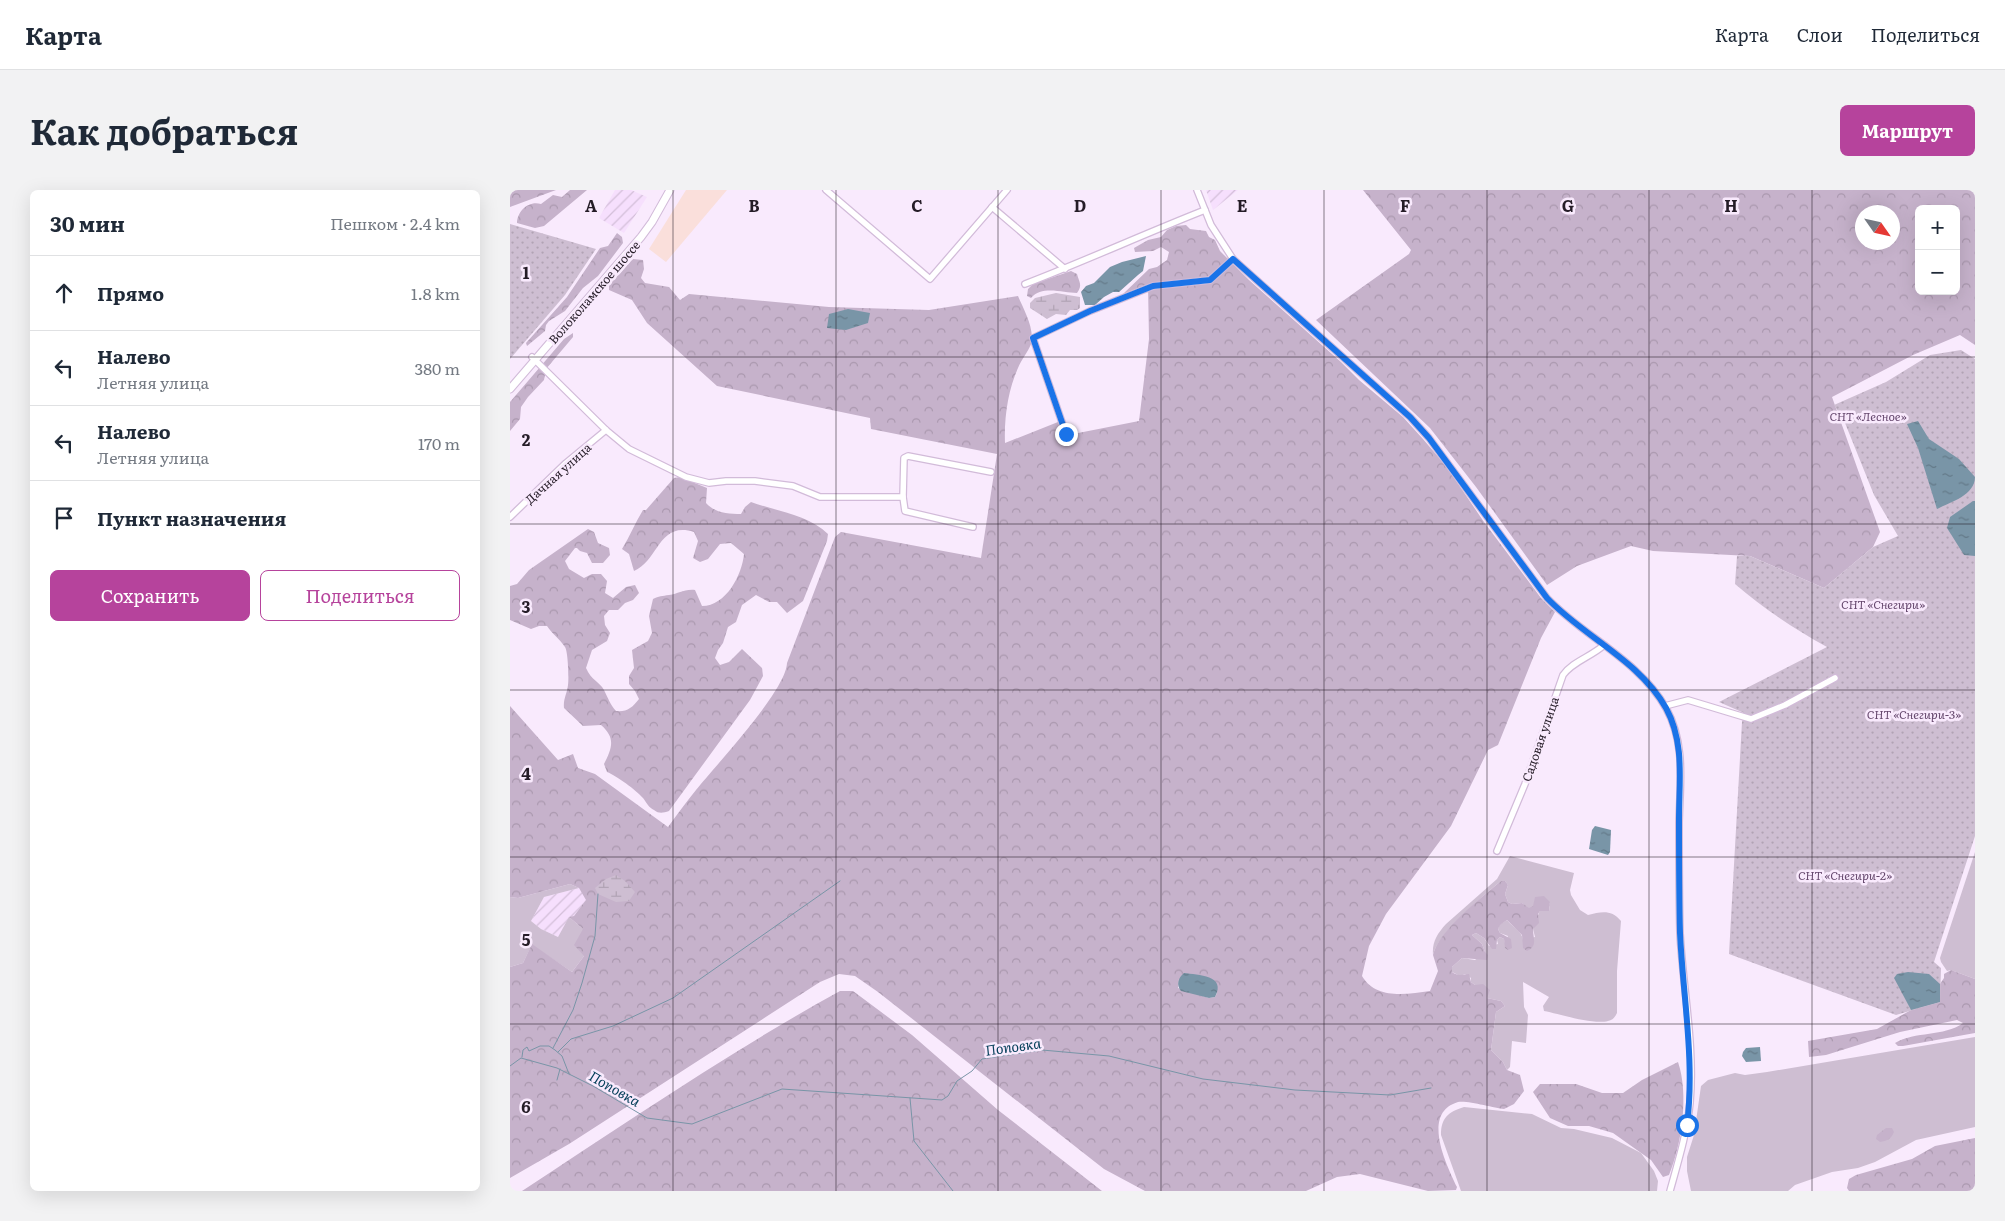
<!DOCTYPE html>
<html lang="ru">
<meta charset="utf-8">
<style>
:root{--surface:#fff;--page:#f2f2f3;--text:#1f2937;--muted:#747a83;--line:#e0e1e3;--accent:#b6439c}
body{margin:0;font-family:Literata,serif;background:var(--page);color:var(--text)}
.controls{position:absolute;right:15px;top:15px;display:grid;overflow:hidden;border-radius:8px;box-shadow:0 5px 20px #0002}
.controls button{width:45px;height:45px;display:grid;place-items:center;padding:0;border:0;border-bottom:1px solid var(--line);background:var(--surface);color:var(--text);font:25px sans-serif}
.compass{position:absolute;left:1345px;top:15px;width:45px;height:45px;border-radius:50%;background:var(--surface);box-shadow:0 5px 20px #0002;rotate:124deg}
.stop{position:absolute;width:15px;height:15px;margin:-11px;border:4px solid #1a73e8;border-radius:50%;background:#fff}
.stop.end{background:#1a73e8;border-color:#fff;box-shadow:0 1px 5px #0008}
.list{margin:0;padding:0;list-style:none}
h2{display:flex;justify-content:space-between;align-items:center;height:65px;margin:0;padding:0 20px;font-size:21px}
h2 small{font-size:16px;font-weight:400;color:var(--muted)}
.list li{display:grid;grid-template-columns:32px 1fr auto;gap:15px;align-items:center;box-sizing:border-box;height:75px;padding:0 20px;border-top:1px solid var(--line)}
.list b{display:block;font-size:19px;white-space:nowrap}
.list p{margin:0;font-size:16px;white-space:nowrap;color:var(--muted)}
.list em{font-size:16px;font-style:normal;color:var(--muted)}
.actions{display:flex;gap:10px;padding:15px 20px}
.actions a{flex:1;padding:11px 0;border:1px solid var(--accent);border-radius:8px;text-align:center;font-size:18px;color:var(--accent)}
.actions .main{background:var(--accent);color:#fff}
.icon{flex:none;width:28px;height:28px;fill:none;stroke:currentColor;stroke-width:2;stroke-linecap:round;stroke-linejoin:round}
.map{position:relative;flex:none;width:1465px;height:1001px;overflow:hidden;border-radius:8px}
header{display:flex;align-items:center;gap:30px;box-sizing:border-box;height:70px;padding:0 25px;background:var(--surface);border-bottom:1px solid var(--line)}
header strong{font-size:24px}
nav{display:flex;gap:28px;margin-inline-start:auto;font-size:18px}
.intro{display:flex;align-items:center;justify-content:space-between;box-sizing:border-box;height:120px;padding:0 30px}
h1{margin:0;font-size:35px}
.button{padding:12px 22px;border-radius:8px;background:var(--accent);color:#fff;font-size:18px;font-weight:700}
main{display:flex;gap:30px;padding:0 30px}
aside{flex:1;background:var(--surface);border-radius:8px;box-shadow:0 5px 20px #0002}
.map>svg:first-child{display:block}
.commercial{fill:#fadfdb}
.industrial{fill:url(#industrial-furrows)}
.grass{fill:#cebed2}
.forest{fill:url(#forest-crowns);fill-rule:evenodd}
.wetland{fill:url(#wetland-marsh)}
.garden{fill:url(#garden-dots)}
.water{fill:url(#water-ripples)}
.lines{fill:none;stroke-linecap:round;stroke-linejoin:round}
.stream{stroke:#7995a7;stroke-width:1}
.minor-casing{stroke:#d2bbd9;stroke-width:8}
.major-casing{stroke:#d2bbd9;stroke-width:9}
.minor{stroke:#fff;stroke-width:5.5}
.major{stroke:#fff;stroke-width:7}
.route{stroke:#1a73e8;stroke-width:6}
.grid{fill:none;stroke:#251c27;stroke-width:1;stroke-opacity:0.55}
.labels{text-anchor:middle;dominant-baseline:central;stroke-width:5;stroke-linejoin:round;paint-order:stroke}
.street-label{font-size:12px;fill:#251c27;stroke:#f9eafd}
.park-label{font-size:12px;font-style:italic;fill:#65476d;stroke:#f9eafd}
.water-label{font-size:14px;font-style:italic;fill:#07405b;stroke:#f9eafd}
.grid-label{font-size:16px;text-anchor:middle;font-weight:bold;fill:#251c27;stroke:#f9eafd;stroke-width:5;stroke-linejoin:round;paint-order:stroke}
</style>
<header>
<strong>Карта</strong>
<nav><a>Карта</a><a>Слои</a><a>Поделиться</a></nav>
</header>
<div class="intro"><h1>Как добраться</h1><a class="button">Маршрут</a></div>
<main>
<aside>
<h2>30 мин<small>Пешком · 2.4 km</small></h2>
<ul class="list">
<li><svg class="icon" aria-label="ahead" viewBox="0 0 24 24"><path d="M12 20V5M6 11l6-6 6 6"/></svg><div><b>Прямо</b></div><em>1.8 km</em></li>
<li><svg class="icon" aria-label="left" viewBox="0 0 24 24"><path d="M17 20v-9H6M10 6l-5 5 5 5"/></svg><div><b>Налево</b><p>Летняя улица</p></div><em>380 m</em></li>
<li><svg class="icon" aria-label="left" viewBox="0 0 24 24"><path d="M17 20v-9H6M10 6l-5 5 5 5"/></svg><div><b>Налево</b><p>Летняя улица</p></div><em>170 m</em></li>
<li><svg class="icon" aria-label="arrive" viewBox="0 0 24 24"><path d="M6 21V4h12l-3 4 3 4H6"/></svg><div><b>Пункт назначения</b></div></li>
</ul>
<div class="actions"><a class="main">Сохранить</a><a>Поделиться</a></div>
</aside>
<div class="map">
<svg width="1465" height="1001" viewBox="0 0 1465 1001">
<defs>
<pattern id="industrial-furrows" width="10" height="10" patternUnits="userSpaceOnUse" patternTransform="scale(1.25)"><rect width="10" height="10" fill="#f6dffd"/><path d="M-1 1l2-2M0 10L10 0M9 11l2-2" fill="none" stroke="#d3bfd9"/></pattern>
<pattern id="forest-crowns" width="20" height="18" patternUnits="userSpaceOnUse" patternTransform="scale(1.25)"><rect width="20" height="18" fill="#c6b2cb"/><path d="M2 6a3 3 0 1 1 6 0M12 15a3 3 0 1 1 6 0" fill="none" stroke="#aa98ae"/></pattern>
<pattern id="wetland-marsh" width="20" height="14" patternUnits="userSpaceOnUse" patternTransform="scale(1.25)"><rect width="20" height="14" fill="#cebed2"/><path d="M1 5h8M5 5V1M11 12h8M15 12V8" fill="none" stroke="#b1a3b4"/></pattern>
<pattern id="garden-dots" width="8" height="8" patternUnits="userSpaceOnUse" patternTransform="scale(1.25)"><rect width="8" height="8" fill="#cebed2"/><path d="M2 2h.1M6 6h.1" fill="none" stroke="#b1a3b4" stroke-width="1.8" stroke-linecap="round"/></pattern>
<pattern id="water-ripples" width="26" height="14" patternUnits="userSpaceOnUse" patternTransform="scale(1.25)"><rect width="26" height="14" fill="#7995a7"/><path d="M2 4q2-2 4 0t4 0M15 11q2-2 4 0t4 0" fill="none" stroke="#637988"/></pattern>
</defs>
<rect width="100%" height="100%" fill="#f9eafd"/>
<polygon class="commercial" points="176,0 217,0 156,72 139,59"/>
<g class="industrial">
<polygon points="105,0 121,0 137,7 114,43 89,28"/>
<polygon points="696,0 728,0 703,20"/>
<polygon points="69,698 77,710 64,726 59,728 48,747 31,739 21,731 34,707"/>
</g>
<g class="grass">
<polygon points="1465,662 1465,789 1441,780 1437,781 1431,772 1430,768"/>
<path d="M1000 666 1064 683 1060 700 1061 705 1070 720 1078 725C1091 722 1101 719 1111 731L1107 781V823C1105 827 1103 830 1098 831 1083 835 1050 824 1034 821L1033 816 1039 807 1013 792 1014 817 1018 825 1016 853 1002 851 1000 877 997 880 993 872 981 860 986 822 995 816 991 811 977 808V804L961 792V788L955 784 950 786 942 782V777L952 768 965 770 975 762 972 754 962 745 966 743 974 748 979 756 988 754 987 750 990 747 994 749 995 753 998 746 990 743 988 739 989 735 997 730C1002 737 1012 741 1013 750L1025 747 1023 739C1026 732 1027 727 1030 720L1039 721 1040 712 1019 719 1012 713 1002 714 998 712 995 704 998 695 995 691H991C973 706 928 743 923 765 922 752 927 744 936 734L987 689Z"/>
<polygon points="60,694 69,698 34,707 21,731 31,739 48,747 59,727 73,739 74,766 62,782 22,755 13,773 0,777 0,707 8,708"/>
<polygon points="1465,847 1465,937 1406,950 1365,972 1348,978 1322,982 1285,995 1278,1001 1181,1001 1177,981 1177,967 1184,945 1191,896 1198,890 1225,883 1235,885 1257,882"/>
<path d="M954 917 1022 924 1051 938 1064 939 1102 948 1131 963 1144 981 1148 991 1147 1001H951L931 945C931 928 938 922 954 917Z"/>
</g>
<g class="forest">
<polygon points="5,0 46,0 0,17 0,4"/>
<path d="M60 0H77L34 36 25 38 7 33C7 21 19 10 31 14L43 5 52 7Z"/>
<path d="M853 0H1465V155L1450 145 1403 165 1322 207 1370 342 1363 357 1314 398 1240 366 1143 361 1121 356 1067 376 1037 395 966 297 920 238 806 130 899 64 901 60ZM1409 19H1446V101H1409ZM1352 22H1382V52H1352Z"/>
<path d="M676 35 680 39 696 41 699 47 705 50 710 61 739 90 831 172 849 190 893 227 913 249 936 276 974 332 1031 408 1045 422 1031 448 988 555 978 560 941 636 876 724 859 756 852 786C866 810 897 804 920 801L928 781 923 765C929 740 971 708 991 691H995L998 695 995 704 998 712 1002 714 1012 713 1019 718 1023 716 1025 707 1034 706 1040 712 1039 721H1030L1028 724 1029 733 1023 739C1023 748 1028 756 1017 761L1013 758 1012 745 997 730 990 735 988 739 990 743 1001 749 1002 758 998 760 995 758 994 749 990 747 987 750 986 759H982L974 748 966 743 962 745 972 754 975 762 978 765 977 770 952 768 942 777V782C949 787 952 784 959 784L961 792 965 795 973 794 980 800 977 808 991 811 995 816 986 822 981 860 993 872 997 880 1010 885 1014 901 1004 914 994 919C984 918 957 910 948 912 911 923 936 974 947 997L946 1000 918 1001 850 984 827 987 796 1001H635L594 979 368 802 345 786 329 784 310 792 59 954 0 988V777L13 773 22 754 62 782 74 766 64 755 73 739 59 727 64 726 76 710 69 698 60 694 8 708 0 707V516L48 570 63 564 68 578 85 584 158 637C167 625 176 612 186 600 206 575 276 501 277 473L325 347 331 342 471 368 487 264 361 239 360 228 207 196 137 133 122 110 99 100V95L123 69 133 70 134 79 131 88 135 93 159 97 170 110 179 104 319 117 419 120 508 106C514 120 525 139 521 154 518 162 511 170 508 178 498 200 494 228 495 253L548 232 553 246 629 231 639 149 638 95 613 104 639 79 647 77 657 70 659 62 651 57 643 61 625 62 624 58 638 50 651 47 657 40 666 36ZM669 789 707 803 705 807 699 808 668 798Z"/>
<polygon points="107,43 112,47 113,53 88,86 73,98 55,121 39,131 36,135 35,141 17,156 16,153 57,107 90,58 98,56"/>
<path d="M561 81 567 84C569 92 573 95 567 103 553 103 532 95 521 108L517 106 518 99 523 94Z"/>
<polygon points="63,143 63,147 36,179 34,190 18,207 11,217 10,229 0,241 0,212 54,149"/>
<path d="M170 287 197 298 196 313C205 323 218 324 231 324L235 317 241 312C266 321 299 325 318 344L317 351 293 411 277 423 267 412H259L246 405 232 415 226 432 218 437 213 453 208 460 205 468 210 475 219 472 232 459 252 478 253 486 240 510 159 621C153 623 149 624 144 620 139 618 136 612 133 608 126 600 107 586 97 582L94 574C102 558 106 548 91 535L73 536 54 518C53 509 57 504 58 495 59 489 58 461 55 457 50 449 42 444 37 436H29L21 439 0 430V396L7 394 19 380 78 339 84 342 88 353 99 358 100 365 93 373H82L77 363 70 361 67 358H65L55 371 59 379 74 388 82 384H91L97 391 95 403 103 408 116 397 125 395 129 403 123 410 115 413 108 420H99L94 426 95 435 100 443 97 451 82 460 76 478C81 490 90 492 94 500 98 508 100 514 106 521 117 522 122 518 129 509L125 501 119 494V486L124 478 122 460 138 451 142 443 139 426 143 409C149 406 152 406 159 405 169 404 173 399 185 400L192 416C216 416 232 385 234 364L221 353 210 354 198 369 190 372 183 368 188 351 184 342C148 331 149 371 124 381L119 364 112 359C120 346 125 333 133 320H136L164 288Z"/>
<path d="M1441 780 1465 789V843L1393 856H1388L1385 853C1405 841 1434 847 1453 833L1447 830 1390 842 1316 865 1299 867 1298 851 1367 839 1401 820 1430 812V794L1434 788V784Z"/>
<path d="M330 801H343L402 845 488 920 592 1001H12C117 932 221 861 330 801Z"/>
<path d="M1168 872C1179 904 1172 954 1159 985L1153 987 1141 970 1103 943 1079 936H1058L1040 928 1023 902 1030 894H1066L1092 903H1113L1132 890Z"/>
<path d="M1376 938H1382L1384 942C1381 949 1377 951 1370 952L1366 949 1367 945Z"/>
<polygon points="1465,948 1465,1001 1339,1001 1337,998 1339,989 1346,985 1402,969 1425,956"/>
</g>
<g class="wetland">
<polygon points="546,103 570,107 570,118 567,120 560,120 556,125 546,124 537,129 520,118 520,113 525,108"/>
<polygon points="106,685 115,691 125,702 119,711 106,712 88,704 85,698 96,689"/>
</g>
<g class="garden">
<polygon points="0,34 86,59 55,105 0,169"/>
<path d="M1451 160 1465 169V646L1424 772 1431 778 1430 812 1386 825 1219 764 1232 532 1234 523 1209 512 1317 457C1284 439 1253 418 1225 394L1227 366H1240L1314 398 1363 357 1388 346 1364 305 1335 233 1324 215 1376 192 1420 165Z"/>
</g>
<g class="water">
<polygon points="636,66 633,81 628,85 609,102 603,102 594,107 585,115 575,115 571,102 576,96 584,93 600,77 612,72"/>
<polygon points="338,119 360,123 358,133 336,140 317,138 319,124"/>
<path d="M1408 231 1419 249 1449 269 1465 287C1465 305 1441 312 1427 319L1408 258 1397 234Z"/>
<polygon points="1463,311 1465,311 1465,366 1454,365 1437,338 1440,327"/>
<polygon points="1085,636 1101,640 1100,662 1098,665 1079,659 1082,640"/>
<polygon points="1398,782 1419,784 1430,794 1430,812 1401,820 1384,788 1387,784"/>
<path d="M674 783C688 785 717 785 705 807L699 808 671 801C666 795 668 788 674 783Z"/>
<polygon points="1250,857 1251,871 1236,872 1232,866 1233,862 1236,858"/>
</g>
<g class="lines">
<g class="stream">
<polyline points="43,858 63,820 72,793 85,746 88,704"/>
<polyline points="48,862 61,849 103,836 163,808 330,691"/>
<polyline points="12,867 13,860 17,857 19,861 30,856 39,856 45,860 52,866 59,884"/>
<polyline points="0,876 11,868 47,878 83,896 137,928 182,934 272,899 432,910 438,906 447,891 462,881 472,869 532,860 599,866 693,889 785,900 880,905 921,898"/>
<polyline points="47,890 50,879"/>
<polyline points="400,908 404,951 443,1001"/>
</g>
<g class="minor-casing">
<g id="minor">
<polyline points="316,0 420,89 497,0"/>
<path d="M687 0 701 35 723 69 900 227 919 248 1037 408C1074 447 1129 470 1156 518 1176 554 1170 594 1169 633 1169 669 1169 706 1170 743 1173 799 1185 856 1180 913 1177 943 1168 972 1160 1001"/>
<polyline points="482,17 555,79"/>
<path d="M515 94C575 71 634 44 695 20"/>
<polyline points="22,167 96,240 119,259 176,287 199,293 216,291 245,291 283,296 310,307 393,307"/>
<polyline points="556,244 523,148 580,121 643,96 700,90 723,69"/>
<polyline points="0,327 56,273 96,240"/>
<polyline points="463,337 395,321 393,307 394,268 398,266 481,282"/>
<polyline points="1155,516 1178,510 1241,529 1275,515 1325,488"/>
<path d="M987 661 1015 594 1053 485C1063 471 1081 467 1094 455"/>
</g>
</g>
<g class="major-casing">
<polyline id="major" points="0,199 131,47 142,32 160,0"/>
</g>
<use href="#minor" class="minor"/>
<use href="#major" class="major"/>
</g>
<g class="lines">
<path class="route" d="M556 244 523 148 580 121 643 96 700 90 723 69 900 227 919 248 1037 408C1074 447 1129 470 1156 518 1175 553 1169 591 1169 629 1169 667 1169 705 1170 743 1173 807 1185 871 1177 935"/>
</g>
<path class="grid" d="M163 0V1001M326 0V1001M488 0V1001M651 0V1001M814 0V1001M977 0V1001M1139 0V1001M1302 0V1001M0 167H1465M0 334H1465M0 500H1465M0 667H1465M0 834H1465"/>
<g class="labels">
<g class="street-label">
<text transform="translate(84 102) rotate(-49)">Волоколамское шоссе</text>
<text transform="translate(48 283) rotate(-42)">Дачная улица</text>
<text transform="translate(1030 549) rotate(-71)">Садовая улица</text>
</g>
<g class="park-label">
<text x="1358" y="226">СНТ «Лесное»</text>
<text x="1373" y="414">СНТ «Снегири»</text>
<text x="1404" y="524">СНТ «Снегири-3»</text>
<text x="1335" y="685">СНТ «Снегири-2»</text>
</g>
<g class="water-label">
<text transform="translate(503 856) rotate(-8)">Поповка</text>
<text transform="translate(105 898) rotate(30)">Поповка</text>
</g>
</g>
<g class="grid-label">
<text x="81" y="22">A</text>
<text x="244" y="22">B</text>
<text x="407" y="22">C</text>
<text x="570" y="22">D</text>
<text x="732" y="22">E</text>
<text x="895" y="22">F</text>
<text x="1058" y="22">G</text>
<text x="1221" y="22">H</text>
<text x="16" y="89">1</text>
<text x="16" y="256">2</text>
<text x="16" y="423">3</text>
<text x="16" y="590">4</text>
<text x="16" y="756">5</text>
<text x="16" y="923">6</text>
</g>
</svg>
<div class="controls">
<button>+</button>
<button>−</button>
</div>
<svg class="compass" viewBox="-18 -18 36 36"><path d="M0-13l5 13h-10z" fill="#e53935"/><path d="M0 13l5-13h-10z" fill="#747a83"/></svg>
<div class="stop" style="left:1177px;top:935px"></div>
<div class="stop end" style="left:556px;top:244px"></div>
</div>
</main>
